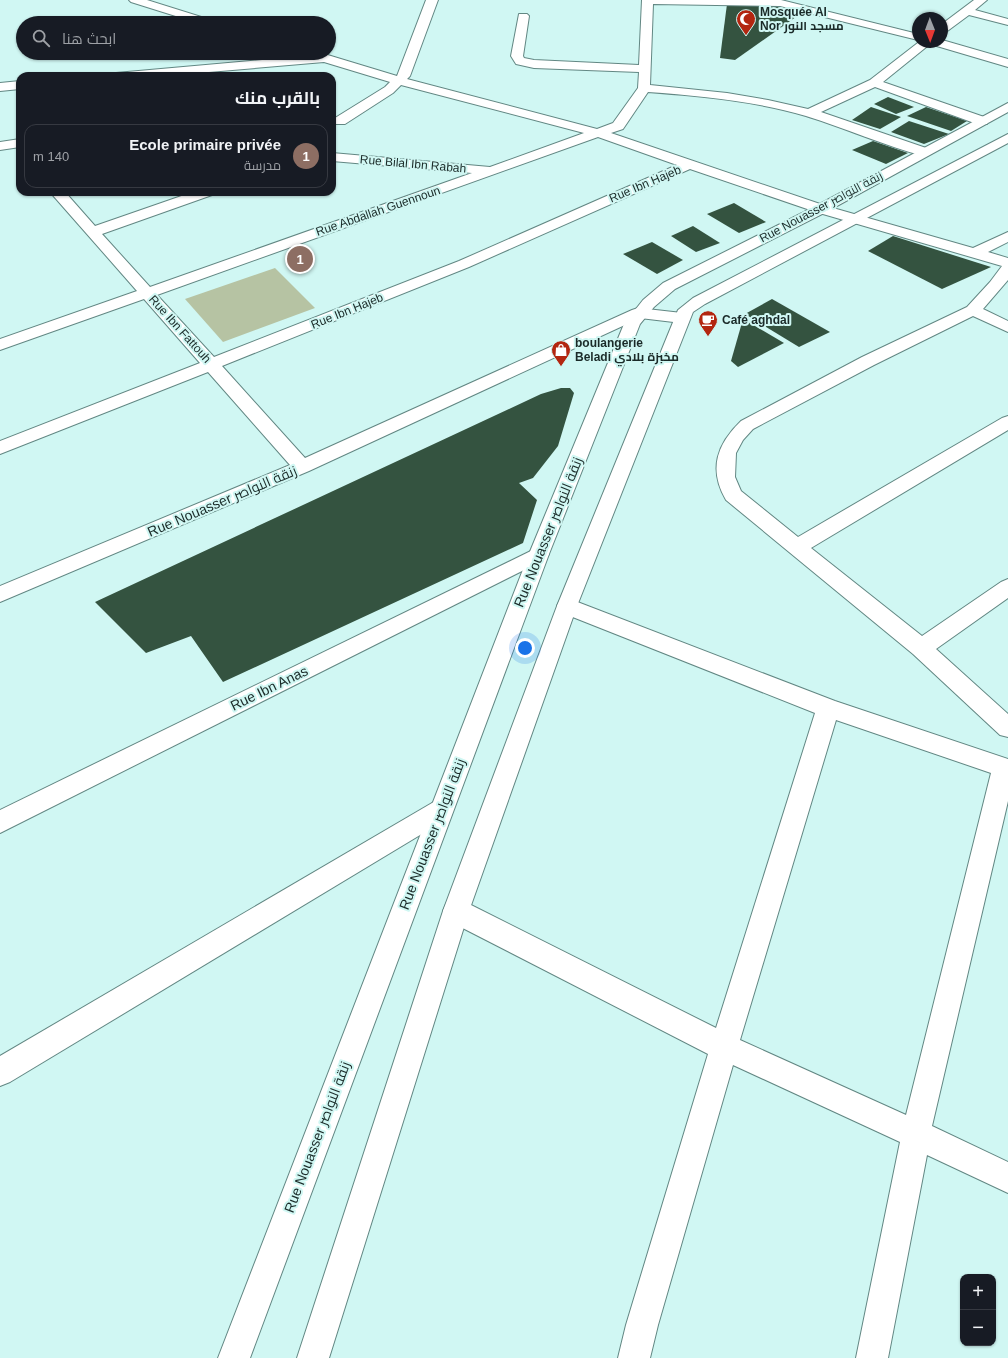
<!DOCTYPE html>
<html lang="ar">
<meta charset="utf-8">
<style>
:root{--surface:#171b24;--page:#20242c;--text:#f1f3f6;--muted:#9ea1a6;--line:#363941;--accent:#d5978e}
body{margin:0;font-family:Helvetica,Cairo,sans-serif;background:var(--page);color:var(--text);direction:rtl}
.controls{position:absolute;right:12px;bottom:12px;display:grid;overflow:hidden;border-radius:8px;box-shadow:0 1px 3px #0004}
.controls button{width:36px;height:36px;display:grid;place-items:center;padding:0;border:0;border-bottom:1px solid var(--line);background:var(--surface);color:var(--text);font:20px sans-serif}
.compass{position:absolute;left:912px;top:12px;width:36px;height:36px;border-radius:50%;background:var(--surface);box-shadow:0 1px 3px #0004;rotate:179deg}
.you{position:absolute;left:525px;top:648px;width:14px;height:14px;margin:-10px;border:3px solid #fff;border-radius:50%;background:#1a73e8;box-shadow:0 0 0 6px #1a73e833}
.badge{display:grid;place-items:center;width:26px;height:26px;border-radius:50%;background:var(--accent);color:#fff;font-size:13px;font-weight:700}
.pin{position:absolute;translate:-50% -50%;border:2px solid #fff;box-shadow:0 1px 4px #0006}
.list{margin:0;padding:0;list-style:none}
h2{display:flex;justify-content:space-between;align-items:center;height:52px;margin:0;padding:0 16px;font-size:17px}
h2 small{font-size:13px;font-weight:400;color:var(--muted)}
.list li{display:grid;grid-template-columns:26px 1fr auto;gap:12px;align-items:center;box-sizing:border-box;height:64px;margin:0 8px 8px;padding:0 8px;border:1px solid var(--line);border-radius:12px}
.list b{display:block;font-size:15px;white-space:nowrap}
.list p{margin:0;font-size:13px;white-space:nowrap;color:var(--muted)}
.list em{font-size:13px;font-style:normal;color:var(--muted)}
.icon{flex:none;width:22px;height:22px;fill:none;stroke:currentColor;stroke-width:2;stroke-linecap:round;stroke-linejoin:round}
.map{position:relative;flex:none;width:1008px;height:1358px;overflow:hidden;direction:ltr}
.search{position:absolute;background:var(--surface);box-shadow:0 1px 3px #0004;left:16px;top:16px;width:320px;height:44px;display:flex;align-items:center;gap:10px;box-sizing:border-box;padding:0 14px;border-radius:22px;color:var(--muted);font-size:15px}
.panel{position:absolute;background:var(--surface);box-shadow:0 1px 3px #0004;left:16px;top:72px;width:320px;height:124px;border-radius:12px;direction:rtl}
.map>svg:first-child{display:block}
.green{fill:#b6c3a3}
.building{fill:#345340}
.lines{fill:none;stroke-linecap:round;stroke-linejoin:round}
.street-casing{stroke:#628783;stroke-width:2}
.secondary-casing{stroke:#628783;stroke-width:2}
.street{fill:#fff;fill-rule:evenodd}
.secondary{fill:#fff;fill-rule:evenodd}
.labels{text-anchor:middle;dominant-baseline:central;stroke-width:4;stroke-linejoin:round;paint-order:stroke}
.far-poi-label{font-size:12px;font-weight:bold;fill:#1a2a28;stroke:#d0f7f3;text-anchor:start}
.far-street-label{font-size:12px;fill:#1a2a28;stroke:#d0f7f3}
.street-label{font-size:14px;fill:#1a2a28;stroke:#d0f7f3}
</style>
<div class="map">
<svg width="1008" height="1358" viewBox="0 0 1008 1358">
<rect width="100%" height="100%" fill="#d0f7f3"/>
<polygon class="green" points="275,268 315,308 223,342 185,299"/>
<g class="building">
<polygon points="727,4 769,4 800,14 735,60 720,58"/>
<polygon points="888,97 914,107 896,114 874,104"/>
<polygon points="871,107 901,117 880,129 852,120"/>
<polygon points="926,107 967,121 951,131 907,116"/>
<polygon points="909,121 949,134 924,144 891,132"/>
<polygon points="873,141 908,153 886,164 852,150"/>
<polygon points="734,203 766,222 739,233 707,214"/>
<polygon points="693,226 720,243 696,252 671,236"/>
<polygon points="893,236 991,267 942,289 868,251"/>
<polygon points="652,242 683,260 657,274 623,254"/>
<polygon points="772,299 830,332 799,347 745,314"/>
<polygon points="743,319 784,343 738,367 731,361"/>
<polygon points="561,388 570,388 574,393 558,446 533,478 519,483 537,500 523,543 223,682 191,636 146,653 95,602 541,394"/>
</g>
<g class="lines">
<g class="street-casing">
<g id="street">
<polygon points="129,0 147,0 214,21 216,23 198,23 131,2"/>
<path d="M426 0H438L410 76 407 79 597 129 613 123 638 88 639 72 534 68 516 64 511 56 519 14H527L529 16 523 56 524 58 534 60 639 65 642 0H781L918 34V40L780 6 653 4 650 85 727 93 768 100 808 109 870 80 919 42H942V40L1008 59V67L930 44 883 82 987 118 988 121 987 124H977L875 87 821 112 929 149 931 152 929 155 924 156C885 146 845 128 806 116 755 101 701 96 648 92L623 129 611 133 826 206 973 248 1008 232V242L988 252 1008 258V280L983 309 1008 321V332L973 316 874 365 753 429 743 440 736 453 735 477 741 491 798 537 1002 418 1008 416V430L811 548 922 636 1001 582 1008 579V598L936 649 1008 714V737L1000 735 913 654 726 500C708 469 717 444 741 421L862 357 967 307 990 282 1002 266 816 212 690 169 469 267 222 366 305 458 632 310 638 308 682 313 688 315 690 318 688 321 682 323 640 318 309 471 0 602V586L290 465 208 372 0 454V441L200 363 144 299 0 350V339L137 291 50 192H65L95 226 193 192H214L212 195 102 234 150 287 472 173 332 161V153L490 167 584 133 401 85 393 93 345 124H335L334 121 335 118 385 87 390 82 324 62 162 76H114L116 73 306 56 303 53H321L397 76ZM598 137 677 165 459 261 214 357 157 295Z"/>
<polygon points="974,0 987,0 975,10 1008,19 1008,25 969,15 946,32 942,33 942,24"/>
<polygon points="20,81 20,89 0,91 0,83"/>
<polygon points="20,139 20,147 0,150 0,142"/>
<polygon points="539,547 546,549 549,554 546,559 0,833 0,810"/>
<path d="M567 598 835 701 1008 759V801L932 1126 1008 1162V1193L927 1155 888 1358H856L900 1142 733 1065 658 1325 650 1358H618L626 1325 708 1054 447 920 443 911 447 902 456 899 465 902 716 1028 815 713 560 612 557 606 560 600ZM836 720 991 773 906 1115 740 1040Z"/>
<polygon points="441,799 450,803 453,810 450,817 10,1082 0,1086 0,1056 432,803"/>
</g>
</g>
<g class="secondary-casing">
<g id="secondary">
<polygon points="1008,103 1008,112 826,212 675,289 654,307 640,324 549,554 250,1358 218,1358 529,554 624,324 643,300 663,283 816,206"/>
<polygon points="1008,134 1008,143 705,304 693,312 577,606 469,911 329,1358 297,1358 443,911 557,606 678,310 693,298"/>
</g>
</g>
<use href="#street" class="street"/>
<use href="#secondary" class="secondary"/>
</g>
<defs>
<g id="mosque-pin" transform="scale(1)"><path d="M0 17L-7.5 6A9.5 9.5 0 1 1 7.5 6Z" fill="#b32610" stroke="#d0f7f3"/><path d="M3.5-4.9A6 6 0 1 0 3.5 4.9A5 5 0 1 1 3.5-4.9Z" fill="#fff"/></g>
<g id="cafe-pin" transform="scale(1)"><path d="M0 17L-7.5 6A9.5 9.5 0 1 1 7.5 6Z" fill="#b32610" stroke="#d0f7f3"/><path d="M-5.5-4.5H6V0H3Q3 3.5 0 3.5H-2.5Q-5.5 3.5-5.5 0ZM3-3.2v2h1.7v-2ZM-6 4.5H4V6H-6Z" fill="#fff"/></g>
<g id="shop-pin" transform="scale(1)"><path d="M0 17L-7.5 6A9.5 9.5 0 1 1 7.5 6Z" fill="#b32610" stroke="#d0f7f3"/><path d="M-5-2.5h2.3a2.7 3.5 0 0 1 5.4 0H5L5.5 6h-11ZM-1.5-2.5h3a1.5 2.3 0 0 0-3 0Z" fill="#fff"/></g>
</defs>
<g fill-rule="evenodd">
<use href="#mosque-pin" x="746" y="19"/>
<use href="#cafe-pin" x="708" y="320"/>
<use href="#shop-pin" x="561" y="350"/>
</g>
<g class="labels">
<g class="far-poi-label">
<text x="760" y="12">Mosquée Al<tspan x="760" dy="14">Nor مسجد النور</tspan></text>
<text x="722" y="320">Café aghdal</text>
<text x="575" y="343">boulangerie<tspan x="575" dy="14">Beladi مخبزة بلادي</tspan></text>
</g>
<g class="far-street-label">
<text transform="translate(413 164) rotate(5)">Rue Bilal Ibn Rabah</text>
<text transform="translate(645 184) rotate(-23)">Rue Ibn Hajeb</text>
<text transform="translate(821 207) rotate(-28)">Rue Nouasser زنقة النواصر</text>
<text transform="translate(378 211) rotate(-19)">Rue Abdallah Guennoun</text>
<text transform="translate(347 311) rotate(-22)">Rue Ibn Hajeb</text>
<text transform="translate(180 329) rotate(48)">Rue Ibn Fattouh</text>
</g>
<g class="street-label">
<text transform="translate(222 501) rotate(-23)">Rue Nouasser زنقة النواصر</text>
<text transform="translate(548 532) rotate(-68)">Rue Nouasser زنقة النواصر</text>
<text transform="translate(269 688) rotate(-26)">Rue Ibn Anas</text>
<text transform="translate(432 834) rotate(-69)">Rue Nouasser زنقة النواصر</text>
<text transform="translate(317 1137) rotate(-69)">Rue Nouasser زنقة النواصر</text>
</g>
</g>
</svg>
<div class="controls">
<button>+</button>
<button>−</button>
</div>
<svg class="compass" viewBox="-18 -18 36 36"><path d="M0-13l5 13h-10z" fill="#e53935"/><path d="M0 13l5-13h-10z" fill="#9ea1a6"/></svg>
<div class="you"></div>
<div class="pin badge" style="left:300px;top:259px;background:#8d6e63">1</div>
<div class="search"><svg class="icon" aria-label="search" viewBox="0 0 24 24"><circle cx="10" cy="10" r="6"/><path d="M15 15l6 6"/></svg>ابحث هنا</div>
<section class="panel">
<h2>بالقرب منك<small></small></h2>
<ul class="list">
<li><span class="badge" style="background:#8d6e63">1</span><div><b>Ecole primaire privée</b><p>مدرسة</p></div><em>140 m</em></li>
</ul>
</section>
</div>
